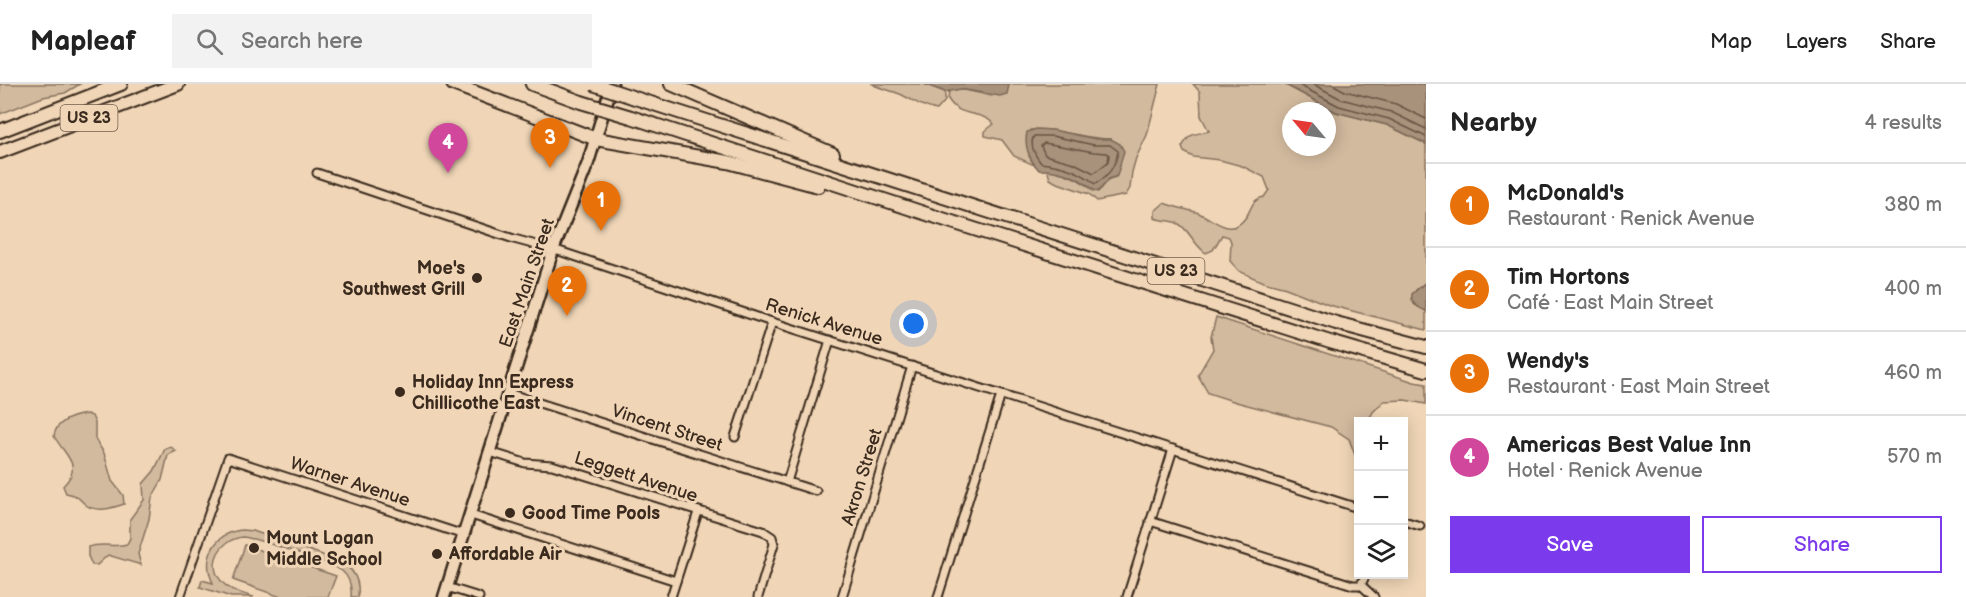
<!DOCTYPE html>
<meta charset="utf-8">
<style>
:root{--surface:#fff;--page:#f2f2f2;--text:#222;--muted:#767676;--line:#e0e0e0;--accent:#7c3aed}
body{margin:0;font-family:"Balsamiq Sans",sans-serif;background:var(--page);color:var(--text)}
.controls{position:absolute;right:18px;bottom:18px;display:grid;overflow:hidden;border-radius:0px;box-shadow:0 3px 15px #0003}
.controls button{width:54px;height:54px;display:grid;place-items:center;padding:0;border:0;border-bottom:2px solid var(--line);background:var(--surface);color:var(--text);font:30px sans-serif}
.compass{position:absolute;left:1282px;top:18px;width:54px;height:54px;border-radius:50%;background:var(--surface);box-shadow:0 3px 15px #0003;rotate:299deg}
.you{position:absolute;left:914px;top:240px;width:21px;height:21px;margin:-15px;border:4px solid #fff;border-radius:50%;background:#1a73e8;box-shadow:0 0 0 9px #1a73e833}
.badge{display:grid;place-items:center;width:39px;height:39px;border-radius:50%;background:var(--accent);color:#fff;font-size:20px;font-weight:700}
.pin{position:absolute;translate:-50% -50px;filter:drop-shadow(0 2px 3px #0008)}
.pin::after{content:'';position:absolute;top:32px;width:21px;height:18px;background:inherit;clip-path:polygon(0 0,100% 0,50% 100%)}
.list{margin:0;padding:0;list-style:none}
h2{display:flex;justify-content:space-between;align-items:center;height:78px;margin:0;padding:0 24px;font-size:26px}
h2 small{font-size:20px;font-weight:400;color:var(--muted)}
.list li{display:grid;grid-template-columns:39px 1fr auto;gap:18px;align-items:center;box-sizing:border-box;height:84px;padding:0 24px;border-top:2px solid var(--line)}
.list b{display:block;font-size:22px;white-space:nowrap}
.list p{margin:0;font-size:20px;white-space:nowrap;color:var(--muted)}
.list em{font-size:20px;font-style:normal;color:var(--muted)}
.actions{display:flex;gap:12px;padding:18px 24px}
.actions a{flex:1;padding:14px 0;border:2px solid var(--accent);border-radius:0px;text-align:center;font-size:21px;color:var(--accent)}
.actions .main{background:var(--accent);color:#fff}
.icon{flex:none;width:33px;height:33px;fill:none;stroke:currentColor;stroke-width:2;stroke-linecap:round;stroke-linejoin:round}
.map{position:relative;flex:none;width:1426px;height:513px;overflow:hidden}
header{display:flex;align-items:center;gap:36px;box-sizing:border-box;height:84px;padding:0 30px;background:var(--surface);border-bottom:2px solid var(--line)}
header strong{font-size:28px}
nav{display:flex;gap:33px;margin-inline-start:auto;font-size:21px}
.search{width:420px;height:54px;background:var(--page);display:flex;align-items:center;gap:15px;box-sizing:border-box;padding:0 21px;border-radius:0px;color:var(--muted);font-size:22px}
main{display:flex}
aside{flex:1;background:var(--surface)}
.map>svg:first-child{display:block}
.green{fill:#d2ba9e;stroke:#86725e;stroke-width:1.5;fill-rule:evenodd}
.water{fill:#a8927b;stroke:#7c6856;stroke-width:1.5}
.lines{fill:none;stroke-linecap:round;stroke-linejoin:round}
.shore{stroke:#675443;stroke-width:1.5}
.minor-casing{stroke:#3b2a1e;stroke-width:11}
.primary-casing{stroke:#3b2a1e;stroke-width:15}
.motorway-casing{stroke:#3b2a1e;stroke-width:16}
.minor{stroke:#f0d6b7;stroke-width:7}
.primary{stroke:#f0d6b7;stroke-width:10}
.motorway{stroke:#f0d6b7;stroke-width:12}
.motorway-bridge-casing{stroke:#3b2a1e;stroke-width:16;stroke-linecap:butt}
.motorway-bridge{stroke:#f0d6b7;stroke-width:12}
.poi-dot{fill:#3b2a1e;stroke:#f0d6b7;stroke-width:2}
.labels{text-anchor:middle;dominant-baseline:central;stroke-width:6;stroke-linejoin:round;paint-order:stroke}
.shield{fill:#f0d6b7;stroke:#715e4c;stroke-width:1.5}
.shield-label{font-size:16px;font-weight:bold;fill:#3b2a1e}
.poi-label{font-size:18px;font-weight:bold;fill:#3b2a1e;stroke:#f0d6b7;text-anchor:start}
.street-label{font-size:18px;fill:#3b2a1e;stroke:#f0d6b7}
</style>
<header>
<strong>Mapleaf</strong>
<div class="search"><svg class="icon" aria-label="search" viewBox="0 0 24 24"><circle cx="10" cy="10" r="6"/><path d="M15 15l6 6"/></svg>Search here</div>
<nav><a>Map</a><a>Layers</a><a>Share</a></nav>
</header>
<main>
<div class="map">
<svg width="1426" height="513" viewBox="0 0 1426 513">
<rect width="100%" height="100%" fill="#f0d6b7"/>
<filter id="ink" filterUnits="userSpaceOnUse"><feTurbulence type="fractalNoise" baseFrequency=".0167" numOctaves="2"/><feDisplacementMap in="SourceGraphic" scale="12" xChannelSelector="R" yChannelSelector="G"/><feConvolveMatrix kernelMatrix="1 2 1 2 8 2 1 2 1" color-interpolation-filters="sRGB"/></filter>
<g filter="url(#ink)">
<g class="green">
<polygon points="0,0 80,0 65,9 43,13 0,30"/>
<path d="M872 0H924L945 8V17L937 26C923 24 913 16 900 10 891 6 881 5 872 0Z"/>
<path d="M1009 0H1160L1147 51 1136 74 1132 88 1130 104 1126 111 1097 117 1089 110 1055 98 1050 95 1047 85C1063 88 1081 95 1093 107L1101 105 1109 95 1116 93 1111 55C1083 55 1057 43 1030 46L1029 72 1034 81 1014 72 1002 56 985 52V47L994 40C979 25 960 35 948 15L949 7 960 5 992 12Z"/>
<path d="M1193 0H1284L1336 28 1387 41 1426 60V198L1416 206 1414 220 1426 227V246L1329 221 1286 204 1263 198 1239 187 1230 177 1231 158 1229 153 1222 151 1213 166 1206 169C1194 161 1190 147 1179 140 1171 135 1163 138 1155 134V127L1164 119C1174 123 1185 125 1196 128 1214 134 1230 156 1246 133 1252 124 1252 115 1264 113L1269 106 1264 93 1242 82 1220 76 1193 73 1184 68 1182 63C1192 46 1193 52 1209 47L1201 32 1200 8ZM1291 27H1327V63H1291Z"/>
<polygon points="1216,233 1414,298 1426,300 1426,320 1405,316 1384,317 1373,328 1368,337 1358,338 1358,379 1349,355 1331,343 1236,318 1208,309 1198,291 1213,265 1211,253"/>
<path d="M87 330 92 332 95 339V355L104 369 112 397 123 411 124 420C112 424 97 429 86 421 76 413 80 412 66 409L63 402C84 381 65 372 54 352 56 337 73 332 87 330Z"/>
<path d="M171 363 176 367 168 371 162 396 152 414 149 435 138 470 141 481 108 471 97 481H92L88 472V463C103 458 115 464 127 460L130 454V435L144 416 143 400 154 387 165 365Z"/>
<path d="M243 446 253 447 340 477C354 485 360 497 358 513H351C352 503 350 494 342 487 333 480 256 454 243 453 220 455 205 481 223 499 231 507 244 510 254 513H231L200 503 202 496 213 499C201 474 215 448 243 446Z"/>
<polygon points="245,461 336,492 328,513 281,513 233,496"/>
</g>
<g class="water">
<polygon points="924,0 1009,0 1009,1 1007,10 1000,12 960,5 945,8"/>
<polygon points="1284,0 1426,0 1426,60 1387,41 1336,28"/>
<path d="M1036 45 1053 46 1096 55H1111L1120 60 1124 67 1117 92 1109 95 1098 108C1092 106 1091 103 1086 100 1074 91 1054 85 1039 86 1029 75 1024 62 1027 48Z"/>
<path d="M1426 198V227C1418 223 1410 220 1412 210Z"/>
</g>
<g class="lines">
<g class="shore">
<polyline points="1297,0 1339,22 1389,35 1426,53"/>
<polyline points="1313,0 1341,15 1391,28 1426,45"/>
<polyline points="1332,0 1345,7 1396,20 1426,35"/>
<path d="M1034 52H1052L1094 61H1110L1118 67C1116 82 1109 92 1095 100 1081 87 1059 81 1041 79 1035 72 1029 60 1034 52Z"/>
<polygon points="1044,59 1094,68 1107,69 1109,71 1108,78 1094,89 1074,79 1045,71 1041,62"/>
</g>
<g class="minor-casing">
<g id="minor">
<polyline points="317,89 514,155 562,168 772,238 1358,424"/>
<polyline points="508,309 816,407"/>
<polyline points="735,353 772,238"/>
<polyline points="490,368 525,379 552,381 763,447 772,453 774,460 758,513"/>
<polyline points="787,398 830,256"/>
<polyline points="471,431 676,497"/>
<polyline points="1150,437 1353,501 1361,501 1366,490"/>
<polyline points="1404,437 1420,442"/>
<polyline points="1361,501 1374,513"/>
<polyline points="447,503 479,513"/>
<polyline points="180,513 228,374 464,451"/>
<polyline points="671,513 698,428"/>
<polyline points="842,513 912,282"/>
<polyline points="938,513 1001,311"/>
<polyline points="1127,513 1173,365"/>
</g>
</g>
<g class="primary-casing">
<polyline id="primary" points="444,513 553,166 588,79 612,0"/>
</g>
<g class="motorway-casing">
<g id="motorway">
<polyline points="453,0 596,55 728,78 818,102"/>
<polyline points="532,0 581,18"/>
<polyline points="671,0 833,70"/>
<polyline points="635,14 1336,239 1426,263"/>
<polyline points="631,33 930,131 1330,258 1426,286"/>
<polyline points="0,47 121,0"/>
<polyline points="0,68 178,0"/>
</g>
</g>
<use href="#minor" class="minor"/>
<use href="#primary" class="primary"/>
<use href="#motorway" class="motorway"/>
<g class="motorway-bridge-casing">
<g id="motorway-bridge">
<polyline points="593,0 635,14"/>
<polyline points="581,18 631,33"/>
</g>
</g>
<use href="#motorway-bridge" class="motorway-bridge"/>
</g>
</g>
<g class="poi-dot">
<circle cx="477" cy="194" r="6"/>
<circle cx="400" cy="308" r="6"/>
<circle cx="510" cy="429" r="6"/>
<circle cx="254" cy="464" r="6"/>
<circle cx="437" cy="470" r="6"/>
</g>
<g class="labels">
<g class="shield">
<rect x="60.5" y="21" width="57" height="26" rx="4.5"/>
<rect x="1147.5" y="174" width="57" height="26" rx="4.5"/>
</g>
<g class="shield-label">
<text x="89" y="34">US 23</text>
<text x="1176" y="187">US 23</text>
</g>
<g class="poi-label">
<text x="465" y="184" text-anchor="end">Moe's<tspan x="465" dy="21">Southwest Grill</tspan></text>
<text x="412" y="298">Holiday Inn Express<tspan x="412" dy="21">Chillicothe East</tspan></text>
<text x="522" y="429">Good Time Pools</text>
<text x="266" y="454">Mount Logan<tspan x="266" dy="21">Middle School</tspan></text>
<text x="449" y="470">Affordable Air</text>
</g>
<g class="street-label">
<text transform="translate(527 199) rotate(-71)">East Main Street</text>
<text transform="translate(824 238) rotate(17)">Renick Avenue</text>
<text transform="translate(667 344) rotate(18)">Vincent Street</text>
<text transform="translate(636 393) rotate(18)">Leggett Avenue</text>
<text transform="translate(862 393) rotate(-73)">Akron Street</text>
<text transform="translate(350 398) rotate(18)">Warner Avenue</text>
</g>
</g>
</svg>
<div class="controls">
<button>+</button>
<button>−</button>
<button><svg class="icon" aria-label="layers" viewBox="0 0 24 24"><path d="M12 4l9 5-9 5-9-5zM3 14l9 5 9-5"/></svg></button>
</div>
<svg class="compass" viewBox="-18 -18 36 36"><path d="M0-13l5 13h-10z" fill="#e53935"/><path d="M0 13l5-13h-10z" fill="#767676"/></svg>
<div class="you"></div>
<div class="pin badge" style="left:601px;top:147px;background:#e8710a">1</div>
<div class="pin badge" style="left:567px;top:232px;background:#e8710a">2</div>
<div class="pin badge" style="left:550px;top:84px;background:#e8710a">3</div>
<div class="pin badge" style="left:448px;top:89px;background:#d1479c">4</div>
</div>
<aside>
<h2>Nearby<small>4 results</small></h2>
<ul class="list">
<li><span class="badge" style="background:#e8710a">1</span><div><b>McDonald's</b><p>Restaurant · Renick Avenue</p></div><em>380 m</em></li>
<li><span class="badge" style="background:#e8710a">2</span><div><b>Tim Hortons</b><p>Café · East Main Street</p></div><em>400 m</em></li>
<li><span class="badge" style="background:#e8710a">3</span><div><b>Wendy's</b><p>Restaurant · East Main Street</p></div><em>460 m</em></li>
<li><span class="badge" style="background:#d1479c">4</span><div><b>Americas Best Value Inn</b><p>Hotel · Renick Avenue</p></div><em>570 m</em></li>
</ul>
<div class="actions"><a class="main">Save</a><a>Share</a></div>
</aside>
</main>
